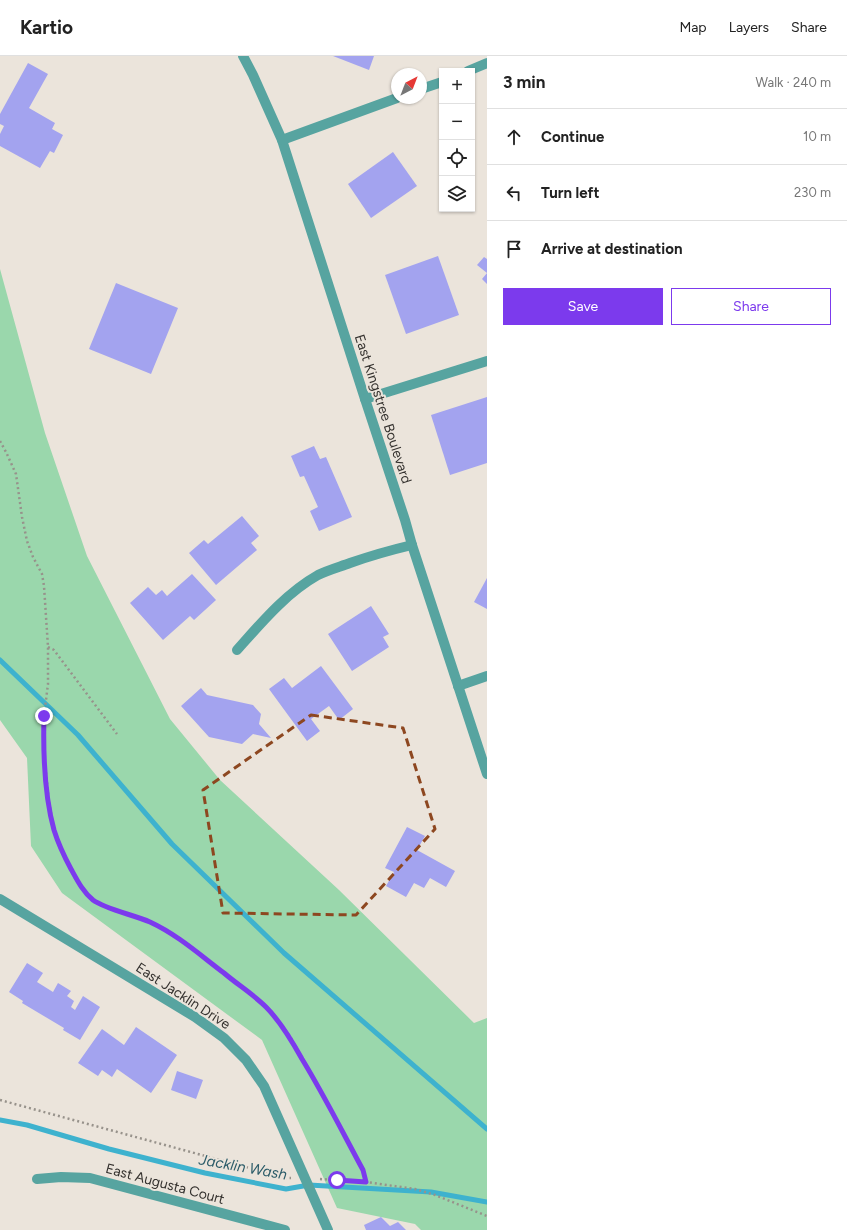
<!DOCTYPE html>
<meta charset="utf-8">
<style>
:root{--surface:#fff;--page:#f6f6f6;--text:#222;--muted:#767676;--line:#e0e0e0;--accent:#7c3aed}
body{margin:0;font-family:Figtree,sans-serif;background:var(--page);color:var(--text)}
.controls{position:absolute;right:12px;top:12px;display:grid;overflow:hidden;border-radius:0px;box-shadow:0 1px 3px #0004}
.controls button{width:36px;height:36px;display:grid;place-items:center;padding:0;border:0;border-bottom:1px solid var(--line);background:var(--surface);color:var(--text);font:20px sans-serif}
.compass{position:absolute;left:391px;top:12px;width:36px;height:36px;border-radius:50%;background:var(--surface);box-shadow:0 1px 3px #0004;rotate:42deg}
.stop{position:absolute;width:12px;height:12px;margin:-9px;border:3px solid #7c3aed;border-radius:50%;background:#fff}
.stop.end{background:#7c3aed;border-color:#fff;box-shadow:0 1px 4px #0008}
.list{margin:0;padding:0;list-style:none}
h2{display:flex;justify-content:space-between;align-items:center;height:52px;margin:0;padding:0 16px;font-size:17px}
h2 small{font-size:13px;font-weight:400;color:var(--muted)}
.list li{display:grid;grid-template-columns:26px 1fr auto;gap:12px;align-items:center;box-sizing:border-box;height:56px;padding:0 16px;border-top:1px solid var(--line)}
.list b{display:block;font-size:15px;white-space:nowrap}
.list em{font-size:13px;font-style:normal;color:var(--muted)}
.actions{display:flex;gap:8px;padding:12px 16px}
.actions a{flex:1;padding:9px 0;border:1px solid var(--accent);border-radius:0px;text-align:center;font-size:14px;color:var(--accent)}
.actions .main{background:var(--accent);color:#fff}
.icon{flex:none;width:22px;height:22px;fill:none;stroke:currentColor;stroke-width:2;stroke-linecap:round;stroke-linejoin:round}
.map{position:relative;flex:none;width:487px;height:1174px;overflow:hidden}
header{display:flex;align-items:center;gap:24px;box-sizing:border-box;height:56px;padding:0 20px;background:var(--surface);border-bottom:1px solid var(--line)}
header strong{font-size:19px}
nav{display:flex;gap:22px;margin-inline-start:auto;font-size:14px}
main{display:flex}
aside{flex:1;background:var(--surface)}
.map>svg:first-child{display:block}
.green{fill:#9ad7ac}
.lines{fill:none;stroke-linecap:round;stroke-linejoin:round}
.stream{stroke:#3eb2ce;stroke-width:5}
.building{fill:#a3a3ef}
.path{stroke:#97928b;stroke-width:2.5;stroke-dasharray:2 3;stroke-linecap:butt}
.minor{stroke:#57a4a0;stroke-width:10}
.route{stroke:#7c3aed;stroke-width:5}
.marked{fill:none;stroke:#8d4720;stroke-width:3;stroke-dasharray:8 5;stroke-linejoin:round}
.labels{text-anchor:middle;dominant-baseline:central;stroke-width:4;stroke-linejoin:round;paint-order:stroke}
.street-label{font-size:14px;fill:#34312e;stroke:#ebe4db}
.water-label{font-size:15px;font-style:italic;fill:#2c5c69;stroke:#ebe4db}
</style>
<header>
<strong>Kartio</strong>
<nav><a>Map</a><a>Layers</a><a>Share</a></nav>
</header>
<main>
<div class="map">
<svg width="487" height="1174" viewBox="0 0 487 1174">
<rect width="100%" height="100%" fill="#ebe4db"/>
<polygon class="green" points="0,213 45,377 87,500 170,663 220,724 339,834 474,967 487,962 487,1174 421,1174 415,1168 337,1152 262,984 62,837 31,790 27,702 0,664"/>
<g class="lines">
<g class="stream">
<polyline points="0,604 78,679 172,788 284,897 487,1073"/>
<polyline points="0,1064 27,1069 109,1093 205,1117 286,1133 309,1129 431,1136 487,1146"/>
</g>
</g>
<g class="building">
<polygon points="333,0 374,0 369,14"/>
<polygon points="28,7 48,18 29,52 55,67 52,73 63,79 54,97 50,95 40,112 0,90 0,78 4,70 0,68 0,58"/>
<polygon points="393,96 417,130 371,162 348,128"/>
<polygon points="438,200 459,259 406,278 385,219"/>
<polygon points="484,201 487,203 487,228 482,223 487,217 477,209"/>
<polygon points="116,227 178,252 151,318 89,293"/>
<polygon points="487,341 487,407 450,419 431,359"/>
<polygon points="314,390 320,403 326,401 352,461 319,475 310,455 318,451 304,420 300,421 291,400"/>
<polygon points="242,460 259,480 251,487 257,494 216,529 189,497 204,484 208,488"/>
<polygon points="192,518 216,544 194,564 190,560 163,584 130,547 148,531 156,539 162,534 167,540"/>
<polygon points="487,522 487,553 474,546"/>
<polygon points="371,550 389,578 383,581 389,591 352,615 328,578"/>
<polygon points="321,610 353,653 339,664 329,650 311,663 320,675 307,685 269,633 284,622 292,632"/>
<polygon points="201,632 207,639 253,649 261,658 259,668 271,682 253,678 242,688 209,681 181,650"/>
<polygon points="407,771 425,780 417,794 455,815 446,831 430,822 424,832 414,827 406,841 386,830 394,816 385,812"/>
<polygon points="27,907 43,917 37,926 53,936 58,927 71,935 67,940 74,945 71,951 75,954 83,940 100,951 80,984 63,974 64,972 22,947 23,945 9,936"/>
<polygon points="136,971 177,999 151,1037 117,1013 112,1021 102,1014 98,1020 78,1007 102,973 124,989"/>
<polygon points="177,1015 203,1024 196,1043 171,1034"/>
<polygon points="381,1161 390,1170 398,1166 406,1174 366,1174 364,1169"/>
</g>
<g class="lines">
<g class="path">
<polyline points="0,385 6,396 16,418 22,461 27,485 33,501 42,518 44,530 48,591 48,628 44,660 44,697 49,746 54,774 63,798 76,824 84,835 94,845 106,851 150,866 175,880 188,888 225,919 247,934 267,951 279,965 291,982 315,1025 363,1114 366,1126"/>
<polyline points="48,591 54,594 117,678"/>
<polyline points="0,1044 286,1122 291,1122"/>
<polyline points="320,1123 366,1126 415,1133 435,1139 487,1160"/>
</g>
<g class="minor">
<polyline points="243,0 253,19 282,84 365,343 405,464 412,489 487,718"/>
<polyline points="468,15 487,7"/>
<polyline points="421,33 442,26"/>
<polyline points="282,84 397,42"/>
<polyline points="365,343 487,305"/>
<path d="M237 594C261 567 286 537 318 519 328 514 339 511 350 507 370 500 391 494 412 489"/>
<polyline points="458,630 487,620"/>
<polyline points="0,843 195,961 224,982 246,1004 264,1030 328,1174"/>
<polyline points="37,1123 61,1121 90,1122 285,1174"/>
</g>
</g>
<g class="lines">
<path class="route" d="M44 660C43 697 44 738 54 774 58 787 64 800 71 813 77 824 83 836 93 844 105 853 134 859 150 866 178 879 200 899 224 917 238 929 253 938 266 951 281 966 292 985 302 1003 324 1039 343 1077 363 1114L366 1126 337 1124"/>
</g>
<path class="marked" d="M311 659 403 672 435 773 356 859 223 857 203 734Z"/>
<g class="labels">
<g class="street-label">
<text transform="translate(383 353) rotate(72)">East Kingstree Boulevard</text>
<text transform="translate(183 940) rotate(33)">East Jacklin Drive</text>
<text transform="translate(165 1128) rotate(15)">East Augusta Court</text>
</g>
<g class="water-label">
<text transform="translate(243 1111) rotate(10)">Jacklin Wash</text>
</g>
</g>
</svg>
<div class="controls">
<button>+</button>
<button>−</button>
<button><svg class="icon" aria-label="locate" viewBox="0 0 24 24"><circle cx="12" cy="12" r="6"/><path d="M12 2v4M12 18v4M2 12h4M18 12h4"/></svg></button>
<button><svg class="icon" aria-label="layers" viewBox="0 0 24 24"><path d="M12 4l9 5-9 5-9-5zM3 14l9 5 9-5"/></svg></button>
</div>
<svg class="compass" viewBox="-18 -18 36 36"><path d="M0-13l5 13h-10z" fill="#e53935"/><path d="M0 13l5-13h-10z" fill="#767676"/></svg>
<div class="stop" style="left:337px;top:1124px"></div>
<div class="stop end" style="left:44px;top:660px"></div>
</div>
<aside>
<h2>3 min<small>Walk · 240 m</small></h2>
<ul class="list">
<li><svg class="icon" aria-label="ahead" viewBox="0 0 24 24"><path d="M12 20V5M6 11l6-6 6 6"/></svg><div><b>Continue</b></div><em>10 m</em></li>
<li><svg class="icon" aria-label="left" viewBox="0 0 24 24"><path d="M17 20v-9H6M10 6l-5 5 5 5"/></svg><div><b>Turn left</b></div><em>230 m</em></li>
<li><svg class="icon" aria-label="arrive" viewBox="0 0 24 24"><path d="M6 21V4h12l-3 4 3 4H6"/></svg><div><b>Arrive at destination</b></div></li>
</ul>
<div class="actions"><a class="main">Save</a><a>Share</a></div>
</aside>
</main>
